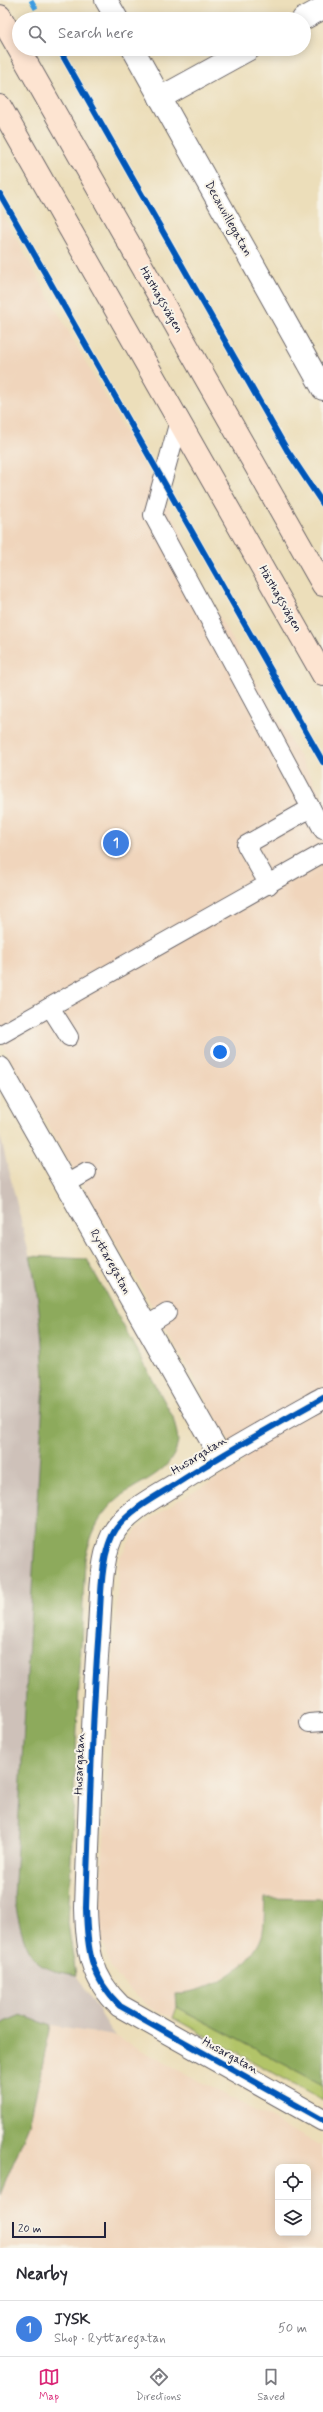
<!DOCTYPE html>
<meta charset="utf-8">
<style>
:root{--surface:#fff;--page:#f2f2f3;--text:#2b2b33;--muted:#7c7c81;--line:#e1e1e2;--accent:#db2777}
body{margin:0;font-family:Mynerve,sans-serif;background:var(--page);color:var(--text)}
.controls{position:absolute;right:12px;bottom:12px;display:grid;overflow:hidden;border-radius:8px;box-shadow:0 2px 10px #0003}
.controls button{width:36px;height:36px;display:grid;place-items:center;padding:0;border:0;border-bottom:1px solid var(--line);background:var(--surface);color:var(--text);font:20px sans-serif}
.scale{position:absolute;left:12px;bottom:10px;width:94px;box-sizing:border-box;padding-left:4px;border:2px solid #22223b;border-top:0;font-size:11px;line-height:14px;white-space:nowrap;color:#22223b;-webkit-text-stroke:3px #f7f3e8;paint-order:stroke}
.you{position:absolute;left:220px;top:1052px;width:14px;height:14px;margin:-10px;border:3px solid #fff;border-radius:50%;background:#1a73e8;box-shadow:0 0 0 6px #1a73e833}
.badge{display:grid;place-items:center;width:26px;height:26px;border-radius:50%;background:var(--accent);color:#fff;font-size:13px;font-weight:700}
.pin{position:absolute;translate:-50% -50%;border:2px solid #fff;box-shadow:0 1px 4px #0006}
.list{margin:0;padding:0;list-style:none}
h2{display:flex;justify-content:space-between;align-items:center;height:52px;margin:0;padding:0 16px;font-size:17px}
h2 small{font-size:13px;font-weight:400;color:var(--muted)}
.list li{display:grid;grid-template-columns:26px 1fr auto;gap:12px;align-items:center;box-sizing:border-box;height:56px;padding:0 16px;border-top:1px solid var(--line)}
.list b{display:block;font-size:15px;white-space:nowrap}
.list p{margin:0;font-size:13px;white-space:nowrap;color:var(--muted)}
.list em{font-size:13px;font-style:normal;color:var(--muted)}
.icon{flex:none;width:22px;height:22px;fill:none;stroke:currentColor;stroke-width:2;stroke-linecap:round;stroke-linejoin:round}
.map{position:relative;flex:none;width:323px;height:2248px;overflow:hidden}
.search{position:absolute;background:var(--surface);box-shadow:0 2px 10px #0003;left:12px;right:12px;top:12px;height:44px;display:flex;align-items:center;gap:10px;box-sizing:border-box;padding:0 14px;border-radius:22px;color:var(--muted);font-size:15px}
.sheet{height:108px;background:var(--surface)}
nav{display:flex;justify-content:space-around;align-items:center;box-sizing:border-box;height:56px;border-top:1px solid var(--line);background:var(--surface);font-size:11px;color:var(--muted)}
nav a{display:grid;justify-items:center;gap:2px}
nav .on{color:var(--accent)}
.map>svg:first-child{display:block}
.built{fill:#f0d5bc;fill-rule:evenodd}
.industrial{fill:#cec1b9}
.green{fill:#b2c468;stroke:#6a7352}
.forest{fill:#8daa5c;stroke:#58664c}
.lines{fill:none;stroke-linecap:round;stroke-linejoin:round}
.lane-casing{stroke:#696467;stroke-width:20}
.street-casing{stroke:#696467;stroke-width:24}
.secondary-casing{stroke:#696467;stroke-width:24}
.lane{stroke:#fff;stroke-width:18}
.street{stroke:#fff;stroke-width:22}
.secondary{stroke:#fde4d1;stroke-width:22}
.quiet{stroke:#3c9ce2;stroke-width:5;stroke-dasharray:10 5;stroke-linecap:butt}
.cycleway-casing{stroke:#f7f3e8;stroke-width:8}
.cycleway{stroke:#0057b8;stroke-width:6}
.labels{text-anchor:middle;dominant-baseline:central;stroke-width:4;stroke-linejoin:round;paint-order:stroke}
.street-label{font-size:12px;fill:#22223b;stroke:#f7f3e8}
</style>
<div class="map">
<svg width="323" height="2248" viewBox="0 0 323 2248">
<rect width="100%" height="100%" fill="#f7f3e8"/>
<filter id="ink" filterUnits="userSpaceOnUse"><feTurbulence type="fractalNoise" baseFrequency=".025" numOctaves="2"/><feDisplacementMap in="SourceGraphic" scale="8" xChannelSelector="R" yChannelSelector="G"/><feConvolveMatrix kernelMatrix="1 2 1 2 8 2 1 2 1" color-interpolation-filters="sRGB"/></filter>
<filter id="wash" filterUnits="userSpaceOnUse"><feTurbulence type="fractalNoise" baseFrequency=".012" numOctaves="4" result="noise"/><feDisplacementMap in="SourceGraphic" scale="16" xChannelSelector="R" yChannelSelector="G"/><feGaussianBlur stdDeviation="0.9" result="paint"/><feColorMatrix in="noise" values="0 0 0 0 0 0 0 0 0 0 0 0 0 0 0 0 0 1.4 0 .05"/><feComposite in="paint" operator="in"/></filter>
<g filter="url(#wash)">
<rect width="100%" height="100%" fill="#ecdeba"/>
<g class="built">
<polygon points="0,210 180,529 193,571 323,798 323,1899 266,1898 262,1935 254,1954 235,1970 206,1987 185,1993 176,1993 177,2007 173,2018 153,2009 130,1991 110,1967 99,1929 119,1559 137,1529 177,1501 243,1464 0,1041"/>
<path d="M51 2026 115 2036 323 2147V2248H0V2195L29 2125ZM278 2167H308V2233H278Z"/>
</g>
<polygon class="industrial" points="0,1135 35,1278 42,1328 50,1969 76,1975 115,2036 51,2026 21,2015 4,2022 0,2029"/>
<polygon class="green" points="177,2007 323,2085 323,2100 173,2018"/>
<g class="forest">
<path d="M30 1256 87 1259 173 1417C174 1424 178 1434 178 1441 174 1474 137 1481 116 1500 98 1515 90 1538 85 1559L68 1924 76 1975C64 1973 46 1971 37 1962 22 1946 19 1919 14 1898L44 1383C42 1340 40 1298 30 1256Z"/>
<path d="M265 1898 323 1899V2085L177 2007 176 1993C208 1994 251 1967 262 1936 265 1924 264 1910 265 1898Z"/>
<polygon points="21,2015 51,2026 29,2125 0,2195 0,2029 4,2022"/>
</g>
</g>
<g filter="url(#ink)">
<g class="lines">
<g class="lane-casing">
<g id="lane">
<polyline points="179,421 153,515 311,808"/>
<polyline points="269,885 246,845 311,808 323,830"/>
<polyline points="50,1007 69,1037"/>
<polyline points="0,1035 323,853"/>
<polyline points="66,1184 87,1172"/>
<polyline points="146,1326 167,1313"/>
<polyline points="309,1723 323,1722"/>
</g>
</g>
<g class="street-casing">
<g id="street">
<polyline points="106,0 117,19"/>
<polyline points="303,19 323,8"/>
<polyline points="133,49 323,389"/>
<polyline points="160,98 249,49"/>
<polyline points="0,1068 220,1456"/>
<path d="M323 1398C273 1426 224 1453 176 1484 155 1497 131 1509 116 1529 100 1552 101 1601 99 1628 92 1721 89 1815 86 1908 87 1948 90 1977 120 2006L323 2120"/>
</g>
</g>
<g class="secondary-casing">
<g id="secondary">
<polyline points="0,16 323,585"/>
<polyline points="0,106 323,675"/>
</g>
</g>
<use href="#lane" class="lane"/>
<use href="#street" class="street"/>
<use href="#secondary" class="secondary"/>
<polyline class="quiet" points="31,0 42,19"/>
<g class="cycleway-casing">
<g id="cycleway">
<polyline points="59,49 287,450 323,504"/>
<polyline points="0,194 323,762"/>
<path d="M323 1398C273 1426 224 1453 176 1484 155 1497 131 1509 116 1529 100 1552 101 1601 99 1628 92 1721 89 1815 86 1908 87 1948 90 1977 120 2006L323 2120"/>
</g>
</g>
<use href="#cycleway" class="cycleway"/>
</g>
</g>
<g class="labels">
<g class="street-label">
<text transform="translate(228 219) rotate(61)">Decauvillegatan</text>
<text transform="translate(161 300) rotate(60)">Hästhagsvägen</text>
<text transform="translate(280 599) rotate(60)">Hästhagsvägen</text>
<text transform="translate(110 1262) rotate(61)">Ryttaregatan</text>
<text transform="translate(199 1456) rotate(-32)">Husargatan</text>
<text transform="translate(80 1764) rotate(-88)">Husargatan</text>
<text transform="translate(230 2056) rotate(29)">Husargatan</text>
</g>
</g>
</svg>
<div class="controls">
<button><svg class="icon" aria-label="locate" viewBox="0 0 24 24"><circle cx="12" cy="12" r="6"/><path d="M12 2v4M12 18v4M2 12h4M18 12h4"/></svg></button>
<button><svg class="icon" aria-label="layers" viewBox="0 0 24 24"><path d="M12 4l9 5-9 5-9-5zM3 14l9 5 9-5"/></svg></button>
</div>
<div class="scale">20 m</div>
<div class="you"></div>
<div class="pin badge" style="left:116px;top:843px;background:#3f7fe0">1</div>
<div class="search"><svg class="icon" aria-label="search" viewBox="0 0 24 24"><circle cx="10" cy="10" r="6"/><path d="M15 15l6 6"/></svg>Search here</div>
</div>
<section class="sheet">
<h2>Nearby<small></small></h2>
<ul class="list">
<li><span class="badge" style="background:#3f7fe0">1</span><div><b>JYSK</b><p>Shop · Ryttaregatan</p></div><em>50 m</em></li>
</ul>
</section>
<nav>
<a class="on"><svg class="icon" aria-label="map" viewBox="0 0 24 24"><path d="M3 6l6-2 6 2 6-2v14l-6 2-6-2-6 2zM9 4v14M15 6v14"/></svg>Map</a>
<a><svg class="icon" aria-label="directions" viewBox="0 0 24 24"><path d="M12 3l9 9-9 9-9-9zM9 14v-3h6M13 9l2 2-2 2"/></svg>Directions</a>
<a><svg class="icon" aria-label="saved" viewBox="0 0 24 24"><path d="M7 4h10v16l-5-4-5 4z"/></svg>Saved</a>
</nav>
